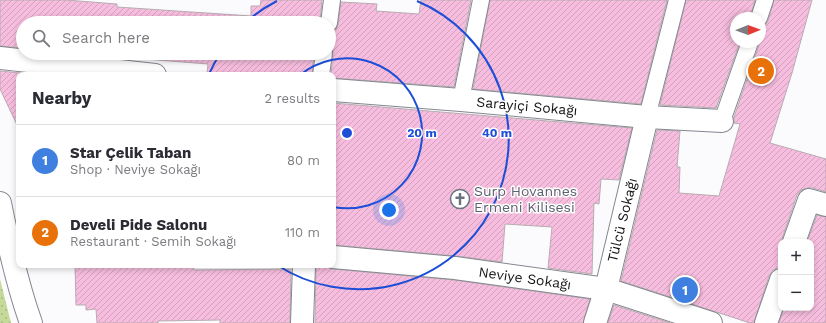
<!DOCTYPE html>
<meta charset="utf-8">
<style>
:root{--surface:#fff;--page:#f2f2f3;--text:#2b2b33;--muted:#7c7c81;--line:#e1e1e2;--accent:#2563eb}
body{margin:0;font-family:"Work Sans",sans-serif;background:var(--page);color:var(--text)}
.controls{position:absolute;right:12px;bottom:12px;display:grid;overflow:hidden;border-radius:8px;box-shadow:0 2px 6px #0003}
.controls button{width:36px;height:36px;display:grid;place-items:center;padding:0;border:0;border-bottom:1px solid var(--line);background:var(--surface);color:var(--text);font:20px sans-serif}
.compass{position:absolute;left:730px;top:12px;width:36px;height:36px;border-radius:50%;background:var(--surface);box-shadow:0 2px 6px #0003;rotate:89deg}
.you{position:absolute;left:389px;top:210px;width:14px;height:14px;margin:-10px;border:3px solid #fff;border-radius:50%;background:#1a73e8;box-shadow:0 0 0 6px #1a73e833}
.badge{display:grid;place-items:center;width:26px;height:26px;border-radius:50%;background:var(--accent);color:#fff;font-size:13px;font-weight:700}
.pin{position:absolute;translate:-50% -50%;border:2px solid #fff;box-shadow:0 1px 4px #0006}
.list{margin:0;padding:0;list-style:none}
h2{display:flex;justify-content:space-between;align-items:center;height:52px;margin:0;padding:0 16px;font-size:17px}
h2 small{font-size:13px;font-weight:400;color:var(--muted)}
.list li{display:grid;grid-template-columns:26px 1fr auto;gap:12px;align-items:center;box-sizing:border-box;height:72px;padding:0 16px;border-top:1px solid var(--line)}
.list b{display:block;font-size:15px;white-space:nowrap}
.list p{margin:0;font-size:13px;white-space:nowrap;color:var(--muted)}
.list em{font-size:13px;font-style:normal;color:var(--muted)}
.icon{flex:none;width:22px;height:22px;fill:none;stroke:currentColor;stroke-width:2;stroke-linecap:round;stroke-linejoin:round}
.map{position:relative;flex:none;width:826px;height:323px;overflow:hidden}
.search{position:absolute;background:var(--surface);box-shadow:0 2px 6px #0003;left:16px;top:16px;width:320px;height:44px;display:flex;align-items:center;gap:10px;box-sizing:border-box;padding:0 14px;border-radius:22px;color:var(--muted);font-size:15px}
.panel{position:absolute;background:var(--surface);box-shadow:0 2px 6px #0003;left:16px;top:72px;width:320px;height:196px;border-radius:8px}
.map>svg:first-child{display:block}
.park{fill:url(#park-dots)}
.building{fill:url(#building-hatch);stroke:#b7acb1}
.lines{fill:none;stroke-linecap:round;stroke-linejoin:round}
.pedestrian-casing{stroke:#868690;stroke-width:18}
.minor-casing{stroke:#868690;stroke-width:24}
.secondary-casing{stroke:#868690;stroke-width:24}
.pedestrian{stroke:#fff;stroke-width:16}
.minor{stroke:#fff;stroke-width:22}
.secondary{stroke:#fff;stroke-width:22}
.ring{fill:none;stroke:#1d4ed8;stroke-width:2}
.labels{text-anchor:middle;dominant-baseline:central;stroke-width:3;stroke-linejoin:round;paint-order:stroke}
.street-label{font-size:14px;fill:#131316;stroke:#fff}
.worship-label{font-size:14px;fill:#5b616d;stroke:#fff;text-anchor:start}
.centre{fill:#1d4ed8;stroke:#fff;stroke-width:2}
.ring-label{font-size:12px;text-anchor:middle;font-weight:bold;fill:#1d4ed8;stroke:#fff;stroke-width:3;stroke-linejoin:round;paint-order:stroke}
</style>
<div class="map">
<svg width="826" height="323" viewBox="0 0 826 323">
<defs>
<pattern id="park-dots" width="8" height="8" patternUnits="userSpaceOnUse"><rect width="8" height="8" fill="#c5d998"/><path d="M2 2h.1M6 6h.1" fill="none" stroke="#a8b982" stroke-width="1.8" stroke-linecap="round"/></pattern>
<pattern id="building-hatch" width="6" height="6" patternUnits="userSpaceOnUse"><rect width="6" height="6" fill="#f7bdde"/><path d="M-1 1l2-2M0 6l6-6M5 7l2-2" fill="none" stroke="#d3a2be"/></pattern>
</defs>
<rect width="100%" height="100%" fill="#fbfbfd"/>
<polygon class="park" points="0,279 11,323 0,323"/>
<g class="building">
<polygon points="0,0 66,0 117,4 117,7 251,16 251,6 260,6 261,0 322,0 320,23 23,23 23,48 0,46"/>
<polygon points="421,0 471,0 454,87 333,78 333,75 331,75 333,54 333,49 329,45 329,32 336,29 338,25 341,2 377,4 376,11 419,14"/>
<polygon points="490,0 667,0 641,104 473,89"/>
<polygon points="686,0 755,0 750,18 736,18 736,42 740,42 716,108 660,105"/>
<polygon points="774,0 812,0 792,73 770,143 826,159 826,192 813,188 807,188 801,190 797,195 781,242 781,268 773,270 769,276 754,323 750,323 621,281 657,130 680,131 677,167 680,167 679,193 719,196 740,124 734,123 734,117 760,42 760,27 765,25 768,21"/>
<polygon points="69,53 314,53 312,75 230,75 207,73 208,64"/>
<polygon points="0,71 40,75 19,75 19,129 0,89"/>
<polygon points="333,103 632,128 619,180 601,179 599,204 594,203 592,274 548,268 552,227 505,224 502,262 456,256 333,245"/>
<polygon points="817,215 826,217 826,323 779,323 784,308 811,308 811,242 807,242"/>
<polygon points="75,265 193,265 194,270 291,269 290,323 220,323 220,320 158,321 158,323 97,323 96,309 86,310 86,305 76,305"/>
<polygon points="316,265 324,265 332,269 454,280 590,299 583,323 315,323"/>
<polygon points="614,305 670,323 608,323"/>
</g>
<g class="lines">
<g class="pedestrian-casing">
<g id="pedestrian">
<polyline points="759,18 765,0"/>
<polyline points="329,23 332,0"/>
<polyline points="321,75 324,53"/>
<polyline points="461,100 481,0"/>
<polyline points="647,117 677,0"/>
<polyline points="722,121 750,42"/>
</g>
</g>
<g class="minor-casing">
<g id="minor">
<polyline points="0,58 155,75"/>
<polyline points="333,90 461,100 647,117 722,121"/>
<polyline points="794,242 809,200 826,205"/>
<polyline points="333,257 455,268 606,289 711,323"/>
<polyline points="302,323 304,265"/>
<polyline points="595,323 606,289 647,117"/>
<polyline points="766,323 781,280"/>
</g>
</g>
<g class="secondary-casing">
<path id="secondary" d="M0 203C8 243 17 284 31 323"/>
</g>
<use href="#pedestrian" class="pedestrian"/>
<use href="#minor" class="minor"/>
<use href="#secondary" class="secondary"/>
</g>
<g class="ring">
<path d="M300 75A75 75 0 1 1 333 207"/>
<path d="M209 74A150 150 0 0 1 220 54M246 22A150 150 0 0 1 277 1M417 1A150 150 0 1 1 277 265"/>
</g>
<defs>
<g id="church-ring" transform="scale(1)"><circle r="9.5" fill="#fff" stroke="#6b7280" stroke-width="1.5"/><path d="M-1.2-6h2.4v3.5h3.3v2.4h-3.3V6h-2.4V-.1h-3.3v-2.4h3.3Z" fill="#6b7280"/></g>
</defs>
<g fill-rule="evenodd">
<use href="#church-ring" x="460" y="199"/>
</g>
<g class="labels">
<g class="street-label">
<text transform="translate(527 106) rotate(5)">Sarayiçi Sokağı</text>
<text transform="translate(622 220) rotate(-76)">Tülcü Sokağı</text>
<text transform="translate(525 278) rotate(8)">Neviye Sokağı</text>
</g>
<g class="worship-label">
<text x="474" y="191">Surp Hovannes<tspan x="474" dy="16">Ermeni Kilisesi</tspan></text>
</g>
</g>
<circle cx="347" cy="133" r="6" class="centre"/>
<g class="ring-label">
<text x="422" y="137">20 m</text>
<text x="497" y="137">40 m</text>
</g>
</svg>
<div class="controls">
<button>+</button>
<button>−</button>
</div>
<svg class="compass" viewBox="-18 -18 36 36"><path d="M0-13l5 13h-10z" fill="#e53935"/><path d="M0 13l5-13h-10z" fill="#7c7c81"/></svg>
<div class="you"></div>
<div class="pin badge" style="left:685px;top:290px;background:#3f7fe0">1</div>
<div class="pin badge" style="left:761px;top:71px;background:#e8710a">2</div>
<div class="search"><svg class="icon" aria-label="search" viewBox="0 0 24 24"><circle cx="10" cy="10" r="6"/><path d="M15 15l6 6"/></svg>Search here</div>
<section class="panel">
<h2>Nearby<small>2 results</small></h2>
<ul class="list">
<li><span class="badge" style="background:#3f7fe0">1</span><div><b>Star Çelik Taban</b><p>Shop · Neviye Sokağı</p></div><em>80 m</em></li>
<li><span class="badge" style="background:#e8710a">2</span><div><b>Develi Pide Salonu</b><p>Restaurant · Semih Sokağı</p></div><em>110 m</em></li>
</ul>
</section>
</div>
